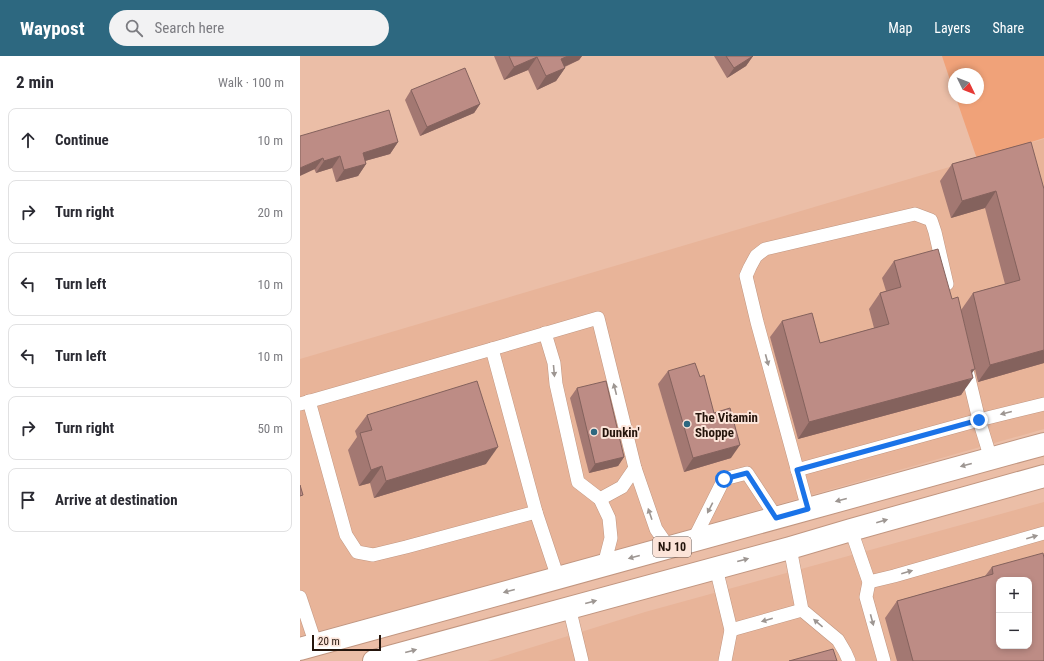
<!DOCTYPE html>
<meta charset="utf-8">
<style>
:root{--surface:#fff;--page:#f2f2f3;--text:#2b2b33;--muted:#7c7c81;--line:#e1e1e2;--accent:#2d6880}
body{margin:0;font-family:"Roboto Condensed",sans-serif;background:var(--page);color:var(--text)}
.controls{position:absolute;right:12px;bottom:12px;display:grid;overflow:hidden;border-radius:8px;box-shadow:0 2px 6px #0003}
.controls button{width:36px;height:36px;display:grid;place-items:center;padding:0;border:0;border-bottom:1px solid var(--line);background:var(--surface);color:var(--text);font:20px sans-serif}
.compass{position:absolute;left:648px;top:12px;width:36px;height:36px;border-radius:50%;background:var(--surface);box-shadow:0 2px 6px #0003;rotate:133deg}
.scale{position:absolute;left:12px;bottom:10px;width:69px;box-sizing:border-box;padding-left:4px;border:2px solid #25150c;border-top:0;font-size:11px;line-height:14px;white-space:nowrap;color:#25150c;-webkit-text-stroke:3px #fce4d9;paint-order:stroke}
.stop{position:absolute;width:12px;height:12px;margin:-9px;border:3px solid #1a73e8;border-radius:50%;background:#fff}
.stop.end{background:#1a73e8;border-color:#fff;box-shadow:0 1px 4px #0008}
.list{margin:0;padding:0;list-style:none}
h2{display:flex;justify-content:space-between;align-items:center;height:52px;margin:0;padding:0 16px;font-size:17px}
h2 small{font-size:13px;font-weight:400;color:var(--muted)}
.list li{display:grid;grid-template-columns:26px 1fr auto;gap:12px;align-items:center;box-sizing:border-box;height:64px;margin:0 8px 8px;padding:0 8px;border:1px solid var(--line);border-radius:8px}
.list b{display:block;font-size:15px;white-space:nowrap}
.list em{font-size:13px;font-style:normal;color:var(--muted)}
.icon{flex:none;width:22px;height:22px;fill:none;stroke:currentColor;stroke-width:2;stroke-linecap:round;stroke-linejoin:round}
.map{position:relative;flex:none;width:744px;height:605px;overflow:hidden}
header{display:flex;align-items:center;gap:24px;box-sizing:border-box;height:56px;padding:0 20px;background:var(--accent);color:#fff}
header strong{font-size:19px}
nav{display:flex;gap:22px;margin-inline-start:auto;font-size:14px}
.search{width:280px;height:36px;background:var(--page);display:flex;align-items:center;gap:10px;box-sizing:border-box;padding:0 14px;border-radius:22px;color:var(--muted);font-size:15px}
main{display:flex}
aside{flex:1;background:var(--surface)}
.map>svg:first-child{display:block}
.built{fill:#e8b499;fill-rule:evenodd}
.green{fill:#f0a279}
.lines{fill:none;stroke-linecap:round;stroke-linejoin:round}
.lane-casing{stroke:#c19680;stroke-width:14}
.primary-casing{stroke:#c19680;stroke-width:24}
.lane{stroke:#fff;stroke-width:13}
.primary{stroke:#fff;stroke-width:22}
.wall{fill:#a37872}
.shaded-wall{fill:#84625d}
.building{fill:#bd8c85;stroke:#84625d;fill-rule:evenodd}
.oneway{fill:#9d9692}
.route{stroke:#1a73e8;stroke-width:5}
.poi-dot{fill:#2d6880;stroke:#fce4d9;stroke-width:1.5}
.labels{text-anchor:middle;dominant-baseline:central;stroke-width:4;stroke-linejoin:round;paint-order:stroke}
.shield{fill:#fce4d9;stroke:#66534a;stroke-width:1}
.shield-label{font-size:12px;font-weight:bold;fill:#25150c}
.poi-label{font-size:13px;font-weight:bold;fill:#25150c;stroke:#fce4d9;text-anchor:start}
</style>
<header>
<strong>Waypost</strong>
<div class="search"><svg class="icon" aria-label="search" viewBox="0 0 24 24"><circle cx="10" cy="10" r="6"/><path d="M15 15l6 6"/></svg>Search here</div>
<nav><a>Map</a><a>Layers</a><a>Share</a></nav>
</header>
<main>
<aside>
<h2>2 min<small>Walk · 100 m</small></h2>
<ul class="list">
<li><svg class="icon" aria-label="ahead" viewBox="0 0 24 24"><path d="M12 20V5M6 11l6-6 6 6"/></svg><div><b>Continue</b></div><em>10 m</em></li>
<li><svg class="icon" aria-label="right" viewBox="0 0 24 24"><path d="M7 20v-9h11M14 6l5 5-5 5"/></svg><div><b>Turn right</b></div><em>20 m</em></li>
<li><svg class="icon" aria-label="left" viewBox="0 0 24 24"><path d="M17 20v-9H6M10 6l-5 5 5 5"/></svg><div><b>Turn left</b></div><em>10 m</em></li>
<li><svg class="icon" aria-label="left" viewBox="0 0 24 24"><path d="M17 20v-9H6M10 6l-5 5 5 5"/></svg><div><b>Turn left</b></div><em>10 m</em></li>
<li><svg class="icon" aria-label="right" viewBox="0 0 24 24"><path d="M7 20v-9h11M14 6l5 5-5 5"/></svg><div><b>Turn right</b></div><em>50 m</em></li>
<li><svg class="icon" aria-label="arrive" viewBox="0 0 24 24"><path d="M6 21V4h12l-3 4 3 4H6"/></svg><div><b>Arrive at destination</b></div></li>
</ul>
</aside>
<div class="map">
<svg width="744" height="605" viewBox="0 0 744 605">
<rect width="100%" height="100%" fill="#ebbea7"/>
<g class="built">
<polygon points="744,83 744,373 190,530 0,580 0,303"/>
<path d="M744 446V605H188L345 556ZM699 524H729V590H699Z"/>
</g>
<polygon class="green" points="642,0 744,0 744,82 677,103 656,42 678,42 678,18 654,18 654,36"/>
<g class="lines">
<g class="lane-casing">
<g id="lane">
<polyline points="245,277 254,307 256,328 278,426 300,443 309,462 311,482 304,509"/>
<polyline points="192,293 298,262 335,412 356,473 369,492"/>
<polyline points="666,310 679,364 691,403"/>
<polyline points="9,345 46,479 57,496 73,499 106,491 236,456"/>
<polyline points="0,348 192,293 236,456 258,522"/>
<polyline points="497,414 679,364 744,348"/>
<polyline points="300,443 322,431 335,412"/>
<polyline points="508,453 457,266 446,220 450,211 456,200 465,193 615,158 631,164 635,176 647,228"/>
<polyline points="551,474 569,526 566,541 584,605"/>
<polyline points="393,485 424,423 447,417 476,461"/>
<polyline points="490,492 502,554 538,584 545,596 549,605"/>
<polyline points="416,512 431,574 425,605"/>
<polyline points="569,526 594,520 744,477"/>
<polyline points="0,541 16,589"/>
<polyline points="269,551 282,605"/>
<polyline points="431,574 502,554"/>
</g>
</g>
<g class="primary-casing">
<g id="primary">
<polyline points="0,593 744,388"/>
<polyline points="74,605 490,492 551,474 744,420"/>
</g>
</g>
<use href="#lane" class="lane"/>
<use href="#primary" class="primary"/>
</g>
<g class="wall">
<polygon points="194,0 282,0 279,4 265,11 265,12 256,25 237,34 228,14 204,24"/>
<polygon points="414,0 453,0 446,10 427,22"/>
<polygon points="111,34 180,48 174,57 120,80 105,44"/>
<polygon points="0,80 98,86 90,98 65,105 66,108 58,120 36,126 32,112 16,117"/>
<polygon points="731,86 744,307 678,326 661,254 673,237 705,228 685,152 651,162 640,125 652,108"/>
<polygon points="594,205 672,317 661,339 498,383 470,281 482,265 520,287 574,272 569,253 580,237 586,235 582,222"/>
<polygon points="368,315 400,321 414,357 431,402 384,416 358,328"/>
<polygon points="277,332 324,401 318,410 289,417 270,342"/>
<polygon points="67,359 186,408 74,442 70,427 59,430 48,394 57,381 55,375"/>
<polygon points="692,511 744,605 597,605 585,562 597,545 685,520"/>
</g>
<g class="shaded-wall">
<polygon points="268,0 282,0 279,4 252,16 261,3"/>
<polygon points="453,0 446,10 427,22 434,12"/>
<polygon points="237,1 228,14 204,24 214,11"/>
<polygon points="265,12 256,25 237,34 246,20"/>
<polygon points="180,48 174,57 120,80 127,71"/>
<polygon points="98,86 90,98 54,108 63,97"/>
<polygon points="40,100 32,112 16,117 24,105"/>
<polygon points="23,102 15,113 0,120 0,112"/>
<polygon points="66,108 58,120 36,126 44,114"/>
<polygon points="696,135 685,152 651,162 662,145"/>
<polygon points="744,294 744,307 678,326 690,309"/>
<polygon points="675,313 667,324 673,322 661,339 498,383 509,366"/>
<polygon points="440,389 431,402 384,416 393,402"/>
<polygon points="198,391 186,408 74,442 86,425"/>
<polygon points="324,401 318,410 289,417 295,408"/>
<polygon points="82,410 70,427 59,430 71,414"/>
</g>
<g class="building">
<polygon points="209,0 268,0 261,3 265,12 246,20 237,1 214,11"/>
<polygon points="426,0 453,0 434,12"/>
<polygon points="165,12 180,48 127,71 111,34"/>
<polygon points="89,54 98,86 63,97 66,108 44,114 40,100 24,105 23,102 0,112 0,80"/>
<polygon points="731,86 744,133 744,294 690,309 673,237 720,224 696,135 662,145 652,108"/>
<polygon points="638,193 652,243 658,241 675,313 671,314 673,322 509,366 482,265 512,257 520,287 589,268 580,237 601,231 594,205"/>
<polygon points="395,307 400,321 404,319 414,357 430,352 440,389 393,402 368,315"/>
<polygon points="177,325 198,391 86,425 82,410 71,414 60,377 72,374 67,359"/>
<polygon points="306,325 324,401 295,408 277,332"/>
<polygon points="0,429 3,439 0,440"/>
<path d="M743 497 744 502V605H613L597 545 693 518 692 511ZM699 524H729V590H699Z"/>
<polygon points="533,593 537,605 489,605"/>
</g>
<defs><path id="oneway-solid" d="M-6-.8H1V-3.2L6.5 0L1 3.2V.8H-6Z"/></defs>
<g class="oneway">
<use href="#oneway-solid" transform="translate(467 304) rotate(75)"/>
<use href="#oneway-solid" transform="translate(254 315) rotate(85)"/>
<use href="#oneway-solid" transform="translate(315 333) rotate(-104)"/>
<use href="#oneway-solid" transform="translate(706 357) rotate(166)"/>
<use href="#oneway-solid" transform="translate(666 409) rotate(165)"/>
<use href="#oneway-solid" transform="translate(541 444) rotate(165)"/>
<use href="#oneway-solid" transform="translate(410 452) rotate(117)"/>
<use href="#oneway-solid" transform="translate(350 458) rotate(-109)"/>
<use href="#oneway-solid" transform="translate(582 465) rotate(-16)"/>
<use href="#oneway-solid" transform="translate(732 481) rotate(-16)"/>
<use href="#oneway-solid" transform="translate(334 501) rotate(165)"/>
<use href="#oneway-solid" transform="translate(443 504) rotate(-15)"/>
<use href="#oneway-solid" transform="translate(607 516) rotate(-16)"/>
<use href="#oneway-solid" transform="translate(209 535) rotate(165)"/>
<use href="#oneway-solid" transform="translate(291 546) rotate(-15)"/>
<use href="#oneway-solid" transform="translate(467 564) rotate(164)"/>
<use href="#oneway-solid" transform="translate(572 564) rotate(75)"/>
<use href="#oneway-solid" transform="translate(518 567) rotate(-140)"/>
<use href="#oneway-solid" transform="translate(111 595) rotate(-15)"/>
</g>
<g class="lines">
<polyline class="route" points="424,423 447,417 476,462 508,453 497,414 679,364"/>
</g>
<g class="poi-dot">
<circle cx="387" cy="368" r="4"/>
<circle cx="294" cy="376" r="4"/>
</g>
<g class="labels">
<rect class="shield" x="353" y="481" width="38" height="20" rx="3"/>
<g class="shield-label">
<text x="372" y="491">NJ 10</text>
</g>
<g class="poi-label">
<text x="395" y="361">The Vitamin<tspan x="395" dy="15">Shoppe</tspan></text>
<text x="302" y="376">Dunkin'</text>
</g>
</g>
</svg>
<div class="controls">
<button>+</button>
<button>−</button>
</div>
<svg class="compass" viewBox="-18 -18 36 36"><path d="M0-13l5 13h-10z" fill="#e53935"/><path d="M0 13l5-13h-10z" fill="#7c7c81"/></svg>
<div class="scale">20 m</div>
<div class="stop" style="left:424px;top:423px"></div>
<div class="stop end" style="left:679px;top:364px"></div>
</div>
</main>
